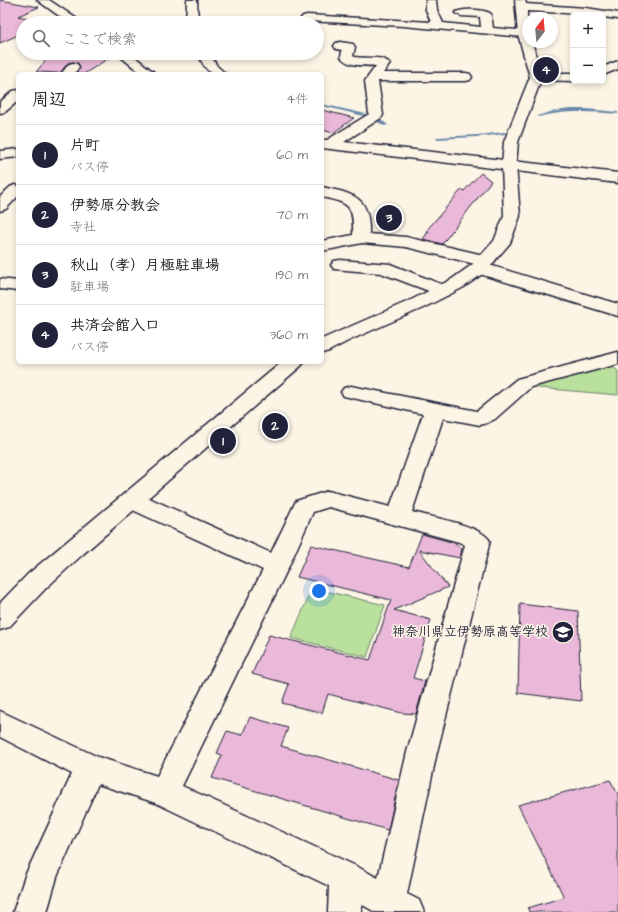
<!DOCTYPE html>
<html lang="ja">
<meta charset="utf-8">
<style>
:root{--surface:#fff;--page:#f2f2f2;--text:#222;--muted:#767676;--line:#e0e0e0;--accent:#22223b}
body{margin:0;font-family:"Architects Daughter","Klee One",sans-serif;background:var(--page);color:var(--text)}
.controls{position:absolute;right:12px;top:12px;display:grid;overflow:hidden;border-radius:6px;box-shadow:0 2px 6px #0003}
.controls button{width:36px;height:36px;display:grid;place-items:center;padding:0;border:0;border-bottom:1px solid var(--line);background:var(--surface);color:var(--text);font:20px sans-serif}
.compass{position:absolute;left:522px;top:12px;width:36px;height:36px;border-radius:50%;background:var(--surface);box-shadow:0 2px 6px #0003;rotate:16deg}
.you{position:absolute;left:319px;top:591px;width:14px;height:14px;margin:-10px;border:3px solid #fff;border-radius:50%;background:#1a73e8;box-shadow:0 0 0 6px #1a73e833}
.badge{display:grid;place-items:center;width:26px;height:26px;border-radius:50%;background:var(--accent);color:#fff;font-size:13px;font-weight:700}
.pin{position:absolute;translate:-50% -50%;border:2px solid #fff;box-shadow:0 1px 4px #0006}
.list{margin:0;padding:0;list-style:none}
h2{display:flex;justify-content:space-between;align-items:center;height:52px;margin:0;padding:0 16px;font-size:17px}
h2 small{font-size:13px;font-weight:400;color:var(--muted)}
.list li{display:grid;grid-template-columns:26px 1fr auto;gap:12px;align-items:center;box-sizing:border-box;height:60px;padding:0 16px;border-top:1px solid var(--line)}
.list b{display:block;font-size:15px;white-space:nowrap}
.list p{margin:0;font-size:13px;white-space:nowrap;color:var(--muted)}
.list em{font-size:13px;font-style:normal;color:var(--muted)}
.icon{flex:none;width:22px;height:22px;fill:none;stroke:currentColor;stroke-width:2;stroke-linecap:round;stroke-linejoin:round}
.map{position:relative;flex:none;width:618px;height:912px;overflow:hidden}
.search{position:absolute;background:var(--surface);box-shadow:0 2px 6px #0003;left:16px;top:16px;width:308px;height:44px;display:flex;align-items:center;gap:10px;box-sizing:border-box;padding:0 14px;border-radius:22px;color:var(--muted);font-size:15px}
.panel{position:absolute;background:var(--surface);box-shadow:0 2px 6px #0003;left:16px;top:72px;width:308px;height:292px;border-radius:6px}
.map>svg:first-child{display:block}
.green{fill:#b9e09c;stroke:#6e816c}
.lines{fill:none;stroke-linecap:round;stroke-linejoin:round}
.stream{fill:#6b89ac;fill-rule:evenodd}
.building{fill:#eab9d9;stroke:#22223b}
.street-casing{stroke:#22223b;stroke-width:3}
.secondary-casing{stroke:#22223b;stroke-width:3}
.street{fill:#fcf5e5;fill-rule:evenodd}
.secondary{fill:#fcf5e5;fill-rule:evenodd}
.labels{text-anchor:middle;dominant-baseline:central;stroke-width:3;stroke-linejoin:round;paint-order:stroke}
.poi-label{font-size:13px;font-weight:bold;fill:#22223b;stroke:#fcf5e5;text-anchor:end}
</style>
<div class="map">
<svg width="618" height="912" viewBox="0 0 618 912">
<rect width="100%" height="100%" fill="#fcf5e5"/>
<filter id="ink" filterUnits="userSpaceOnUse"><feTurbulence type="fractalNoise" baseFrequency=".025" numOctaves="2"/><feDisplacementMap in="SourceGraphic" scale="8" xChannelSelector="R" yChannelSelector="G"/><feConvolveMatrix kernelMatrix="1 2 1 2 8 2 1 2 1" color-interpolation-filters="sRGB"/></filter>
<g filter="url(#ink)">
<g class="green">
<polygon points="607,363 618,371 618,395 527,387"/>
<polygon points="312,588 385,605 367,657 291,638"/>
</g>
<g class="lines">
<g class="stream">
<polygon points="322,104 366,114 366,115 364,116 322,106"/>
<path d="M569 109H587L618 112V114C590 112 567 110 539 117L537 116 550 112Z"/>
<polygon points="375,118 379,118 388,125 384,126 375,120"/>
<polygon points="504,132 506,133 506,134 477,137 437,139 435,138 437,137 477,135"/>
</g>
</g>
<g class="building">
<polygon points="0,0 39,7 18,16 47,22 23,23 23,33 0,43"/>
<polygon points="52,53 115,53 115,54 84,74 76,74 80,67 78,63 73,62 68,63 60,73 36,72"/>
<polygon points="322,110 354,118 333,133 322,130"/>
<polygon points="481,173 491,181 442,244 423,239 429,231 426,231 462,189 464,191"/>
<polygon points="422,534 455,543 462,549 460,558 419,550 448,587 394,610 431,620 413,678 425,681 416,714 402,713 328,694 322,713 282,703 289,684 252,674 269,635 370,660 391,600 297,577 311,545 409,567"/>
<polygon points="520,604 578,611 581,701 518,693"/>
<polygon points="250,717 288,728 281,746 399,780 388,830 212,778 222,755 217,753 227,731 242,735"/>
<polygon points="610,780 618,794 618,912 529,912 528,908 564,897 518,805"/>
</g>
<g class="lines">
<g class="street-casing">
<g id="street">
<polygon points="37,0 49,0 83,23 69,23"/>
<polygon points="187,0 197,0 198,23 186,23"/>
<path d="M426 0H436L437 10 443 23 481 27 480 17 461 16 455 13C460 8 486 9 491 14L493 28 528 31V37H524L403 26 307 21 303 20 301 18 303 16 307 15 431 22 426 10Z"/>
<path d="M340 42 353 44 355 47 353 56 355 57C365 59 384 55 390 64L383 73H466L470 74 472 77 470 80 466 81H378L383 115 381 118 344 142 618 173V183L322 148V140H327L369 114 365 81 376 66C365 65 348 67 341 57L342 50 336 49 334 46 336 43Z"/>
<polygon points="116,53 130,53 156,74 142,74"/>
<path d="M197 53H209L217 66 226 74C205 74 207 70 197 53Z"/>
<polygon points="618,61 618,69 603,75 603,67"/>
<polygon points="73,63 77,64 79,67 74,74 61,74 69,64"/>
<polygon points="536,73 573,73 573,81 532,80 530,77 532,74"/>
<polygon points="18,90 18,101 5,112 0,113 0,102 13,91"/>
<polygon points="18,149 18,157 0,159 0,151"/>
<polygon points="15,185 18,186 18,196 6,209 0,211 0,197 10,187"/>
<path d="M322 187C354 194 370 196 369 234L406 237 492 257 495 261 492 265H489L618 304V316L473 272 470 268 475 264 406 247 362 243 322 251V241L353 235C354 206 350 203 322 197Z"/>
<polygon points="340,260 390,264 448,287 451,291 448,295 442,296 381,273 334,269 331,265 334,261"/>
<polygon points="0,279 18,281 18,291 0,289"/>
<path d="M618 352V364L531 387 495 419 487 423 480 425 443 418 412 512C431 517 481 525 490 541L437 752 407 894 419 900 424 912H375L361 904 362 912H328L329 886 156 803 98 784 57 877 47 912H13L25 876 72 774 0 737V711L98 757 157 776 263 570 124 506 120 500 124 494 132 492 140 494 271 553 296 501 328 491 390 507 423 414 344 396 341 392 344 388 351 386 477 411 517 379ZM329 507 459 542 465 545 407 752 378 878 356 866 182 786 289 566 313 512Z"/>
</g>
</g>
<g class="secondary-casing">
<g id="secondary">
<polygon points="515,0 525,0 526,4 586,8 618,13 618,19 603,17 603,15 527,11 528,42 532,42 542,77 518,142 516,165 520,216 510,243 485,272 464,287 423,308 350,340 329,351 322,353 322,339 411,300 452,279 473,264 494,241 504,216 502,165 504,142 530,77 518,34"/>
<polygon points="282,362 304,362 301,366 83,554 46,588 9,627 0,630 0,603 28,574"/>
</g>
</g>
<use href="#street" class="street"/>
<use href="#secondary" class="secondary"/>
</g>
</g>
<defs>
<g id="school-disc" transform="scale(1.15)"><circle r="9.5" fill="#22223b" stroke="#fcf5e5"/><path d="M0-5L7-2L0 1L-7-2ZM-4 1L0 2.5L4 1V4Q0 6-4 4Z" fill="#fff"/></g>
</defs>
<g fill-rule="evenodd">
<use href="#school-disc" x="563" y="632"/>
</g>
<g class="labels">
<g class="poi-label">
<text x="548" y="632">神奈川県立伊勢原高等学校</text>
</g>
</g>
</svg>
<div class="controls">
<button>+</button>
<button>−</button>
</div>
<svg class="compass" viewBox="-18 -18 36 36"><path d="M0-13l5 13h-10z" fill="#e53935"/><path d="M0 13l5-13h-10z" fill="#767676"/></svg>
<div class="you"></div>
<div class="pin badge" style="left:223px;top:441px">1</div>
<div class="pin badge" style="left:275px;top:426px">2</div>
<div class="pin badge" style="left:389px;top:218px">3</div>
<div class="pin badge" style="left:546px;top:70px">4</div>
<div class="search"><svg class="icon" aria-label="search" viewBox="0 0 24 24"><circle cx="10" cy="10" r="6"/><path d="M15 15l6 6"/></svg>ここで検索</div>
<section class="panel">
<h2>周辺<small>4件</small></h2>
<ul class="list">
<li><span class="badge">1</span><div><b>片町</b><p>バス停</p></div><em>60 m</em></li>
<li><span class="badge">2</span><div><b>伊勢原分教会</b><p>寺社</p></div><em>70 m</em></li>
<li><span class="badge">3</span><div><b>秋山（孝）月極駐車場</b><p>駐車場</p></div><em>190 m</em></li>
<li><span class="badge">4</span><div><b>共済会館入口</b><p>バス停</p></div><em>360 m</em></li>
</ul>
</section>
</div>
